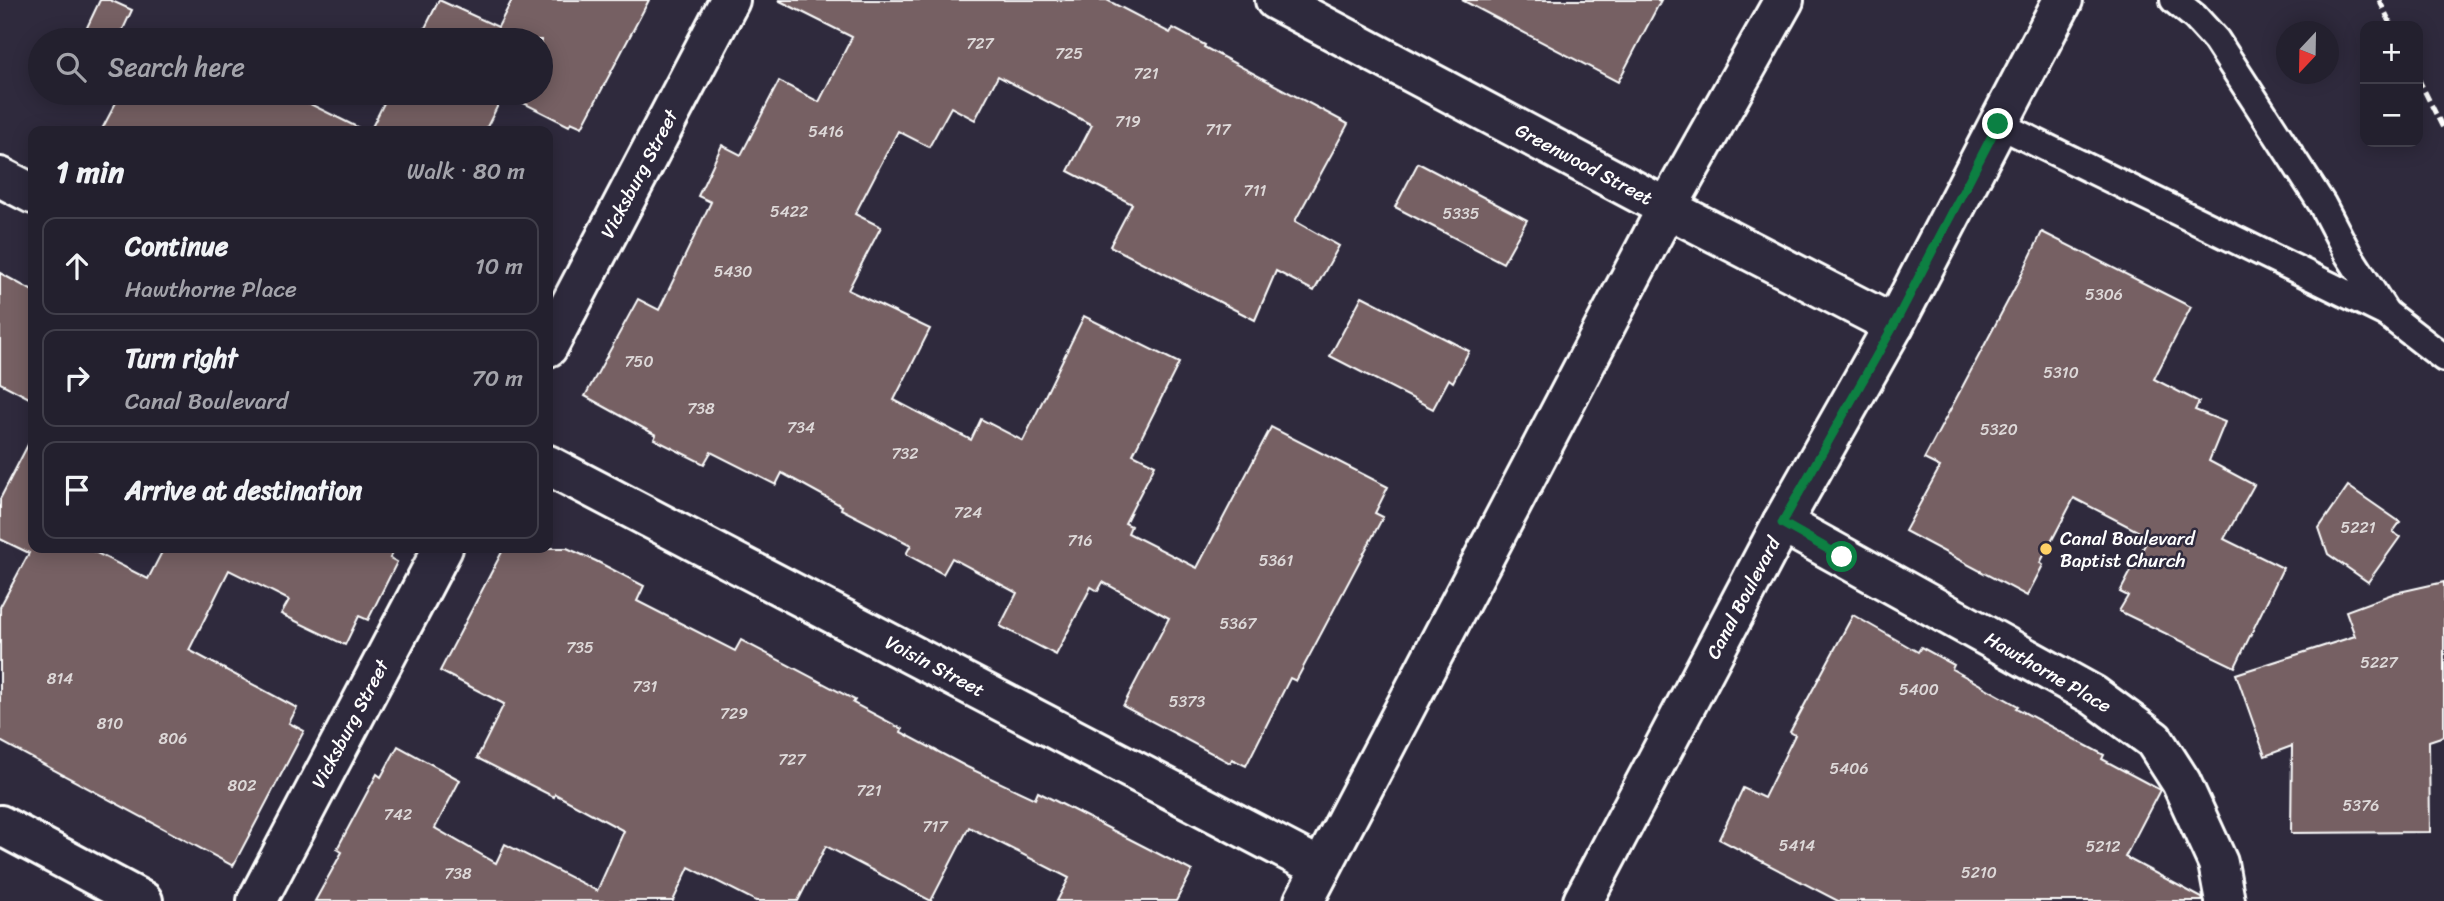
<!DOCTYPE html>
<meta charset="utf-8">
<style>
:root{--surface:#23202e;--page:#2f2d3a;--text:#f1f3f6;--muted:#a3a3aa;--line:#403e4a}
body{margin:0;font-family:Sriracha,sans-serif;background:var(--page);color:var(--text)}
.controls{position:absolute;right:21px;top:21px;display:grid;overflow:hidden;border-radius:14px;box-shadow:0 4px 18px #0003}
.controls button{width:63px;height:63px;display:grid;place-items:center;padding:0;border:0;border-bottom:2px solid var(--line);background:var(--surface);color:var(--text);font:35px sans-serif}
.compass{position:absolute;left:2276px;top:21px;width:63px;height:63px;border-radius:50%;background:var(--surface);box-shadow:0 4px 18px #0003;rotate:202deg}
.stop{position:absolute;width:21px;height:21px;margin:-16px;border:5px solid #0b8043;border-radius:50%;background:#fff}
.stop.end{background:#0b8043;border-color:#fff;box-shadow:0 2px 7px #0008}
.list{margin:0;padding:0;list-style:none}
h2{display:flex;justify-content:space-between;align-items:center;height:91px;margin:0;padding:0 28px;font-size:30px}
h2 small{font-size:23px;font-weight:400;color:var(--muted)}
.list li{display:grid;grid-template-columns:46px 1fr auto;gap:21px;align-items:center;box-sizing:border-box;height:98px;margin:0 14px 14px;padding:0 14px;border:2px solid var(--line);border-radius:14px}
.list b{display:block;font-size:26px;white-space:nowrap}
.list p{margin:0;font-size:23px;white-space:nowrap;color:var(--muted)}
.list em{font-size:23px;font-style:normal;color:var(--muted)}
.icon{flex:none;width:38px;height:38px;fill:none;stroke:currentColor;stroke-width:2;stroke-linecap:round;stroke-linejoin:round}
.map{position:relative;flex:none;width:2444px;height:901px;overflow:hidden}
.search{position:absolute;background:var(--surface);box-shadow:0 4px 18px #0003;left:28px;top:28px;width:525px;height:77px;display:flex;align-items:center;gap:18px;box-sizing:border-box;padding:0 24px;border-radius:38px;color:var(--muted);font-size:26px}
.panel{position:absolute;background:var(--surface);box-shadow:0 4px 18px #0003;left:28px;top:126px;width:525px;height:427px;border-radius:14px}
.map>svg:first-child{display:block}
.building{fill:#766164;stroke:#fff;stroke-width:2}
.lines{fill:none;stroke-linecap:round;stroke-linejoin:round}
.lane-casing{stroke:#fff;stroke-width:32}
.street-casing{stroke:#fff;stroke-width:44}
.secondary-casing{stroke:#fff;stroke-width:44}
.lane{stroke:#2f2a3d;stroke-width:26}
.street{stroke:#2f2a3d;stroke-width:38}
.secondary{stroke:#2f2a3d;stroke-width:38}
.rail{stroke:#fff;stroke-width:5;stroke-dasharray:10 5;stroke-linecap:butt}
.route{stroke:#0b8043;stroke-width:9}
.poi-dot{fill:#ffd166;stroke:#2f2a3d;stroke-width:2.5}
.labels{text-anchor:middle;dominant-baseline:central;stroke-width:5;stroke-linejoin:round;paint-order:stroke}
.number-label{font-size:16px;fill:#ddd8d8}
.street-label{font-size:19px;fill:#fff;stroke:#2f2a3d}
.poi-label{font-size:19px;fill:#fff;stroke:#2f2a3d;text-anchor:start}
</style>
<div class="map">
<svg width="2444" height="901" viewBox="0 0 2444 901">
<rect width="100%" height="100%" fill="#2f2a3d"/>
<filter id="ink" filterUnits="userSpaceOnUse"><feTurbulence type="fractalNoise" baseFrequency=".0143" numOctaves="2"/><feDisplacementMap in="SourceGraphic" scale="14" xChannelSelector="R" yChannelSelector="G"/><feConvolveMatrix kernelMatrix="1 2 1 2 8 2 1 2 1" color-interpolation-filters="sRGB"/></filter>
<g filter="url(#ink)">
<g class="building">
<polygon points="100,0 110,0 132,10 118,40 81,40"/>
<polygon points="439,0 498,27 512,0 649,0 582,127 571,122 569,126 504,93 485,131 370,131 389,93 541,93 541,40 419,40"/>
<polygon points="778,0 1107,0 1170,33 1173,28 1205,45 1204,47 1348,124 1295,221 1339,246 1314,291 1276,271 1255,320 1110,246 1132,204 1068,171 1092,125 998,76 975,120 951,107 929,147 898,131 855,214 881,227 848,290 930,329 894,400 971,440 981,419 1023,441 1084,316 1179,363 1133,454 1155,465 1125,523 1131,526 1128,533 1197,568 1271,427 1388,487 1375,513 1383,517 1296,681 1290,678 1246,766 1232,759 1230,763 1123,706 1169,618 1103,582 1098,591 1091,587 1056,655 1000,626 1017,593 952,558 943,574 906,554 911,545 841,509 842,506 782,473 776,485 711,452 704,464 654,439 656,435 585,396 638,299 659,310 711,202 698,196 722,145 741,155 779,81 819,102 852,37"/>
<polygon points="1462,0 1661,0 1618,82"/>
<polygon points="121,93 288,93 365,131 101,131"/>
<polygon points="1418,163 1527,220 1503,263 1395,207"/>
<polygon points="2042,232 2191,307 2154,379 2199,402 2195,410 2225,422 2209,461 2254,485 2224,539 2283,568 2235,667 2119,611 2128,596 2120,592 2149,537 2074,498 2040,563 2043,565 2027,596 1905,531 1940,467 1924,459 2018,282"/>
<polygon points="0,273 33,291 33,400 0,383"/>
<polygon points="1362,296 1469,351 1453,382 1449,379 1433,409 1330,356"/>
<polygon points="33,435 33,548 87,548 148,579 164,548 395,548 390,558 397,562 368,620 359,616 345,645 281,614 289,600 229,570 189,650 297,708 289,723 304,731 233,866 0,741 0,607 29,553 0,539 0,499"/>
<polygon points="2348,486 2400,522 2393,532 2400,537 2368,582 2328,554 2319,528"/>
<polygon points="504,548 567,548 596,561 644,586 637,601 735,651 741,640 855,700 853,703 902,729 901,732 967,767 1035,799 1038,792 1192,871 1176,901 1057,901 1069,878 969,827 931,901 826,846 798,901 756,901 689,867 673,901 315,901 342,852 337,849 377,774 381,777 398,746 460,780 435,828 496,863 505,844 597,891 624,831 555,794 554,797 477,758 504,704 440,671"/>
<polygon points="2444,582 2444,736 2429,741 2430,832 2291,833 2292,746 2265,756 2236,674 2355,636 2346,611 2395,593"/>
<polygon points="1853,615 1918,652 1921,647 1954,665 1952,669 2018,706 2016,708 2104,755 2102,759 2160,790 2125,857 2202,898 2203,901 1838,901 1719,839 1743,788 1764,798 1795,735 1790,732"/>
</g>
<g class="lines">
<g class="lane-casing">
<g id="lane">
<polyline points="1998,124 2386,313 2348,254 2322,204 2216,40 2195,17 2174,0"/>
<polyline points="2386,313 2444,358"/>
</g>
</g>
<g class="street-casing">
<g id="street">
<polyline points="1275,0 1667,208 1894,325"/>
<polyline points="0,177 33,194"/>
<polyline points="548,347 730,0"/>
<polyline points="548,465 1321,868"/>
<polyline points="1782,523 2093,695 2154,740 2181,782 2218,863 2225,901"/>
<polyline points="0,825 143,901"/>
<polyline points="257,901 443,548"/>
</g>
</g>
<g class="secondary-casing">
<g id="secondary">
<polyline points="1304,901 1667,208 1784,0"/>
<polyline points="1583,901 1782,523 1894,325 2063,0"/>
</g>
</g>
<use href="#lane" class="lane"/>
<use href="#street" class="street"/>
<use href="#secondary" class="secondary"/>
<g class="rail">
<polyline points="2379,0 2392,26"/>
<polyline points="2418,78 2444,130"/>
</g>
</g>
</g>
<g class="lines" filter="url(#ink)">
<polyline class="route" points="1842,557 1782,523 1894,325 1998,124"/>
</g>
<circle class="poi-dot" cx="2046" cy="549" r="7"/>
<g class="labels">
<g class="number-label">
<text x="980" y="43">727</text>
<text x="1069" y="53">725</text>
<text x="1146" y="73">721</text>
<text x="1128" y="121">719</text>
<text x="1218" y="129">717</text>
<text x="826" y="131">5416</text>
<text x="1255" y="190">711</text>
<text x="789" y="211">5422</text>
<text x="1461" y="213">5335</text>
<text x="733" y="271">5430</text>
<text x="2104" y="294">5306</text>
<text x="639" y="361">750</text>
<text x="2061" y="372">5310</text>
<text x="701" y="408">738</text>
<text x="801" y="427">734</text>
<text x="1999" y="429">5320</text>
<text x="905" y="453">732</text>
<text x="968" y="512">724</text>
<text x="2358" y="527">5221</text>
<text x="1080" y="540">716</text>
<text x="1276" y="560">5361</text>
<text x="1238" y="623">5367</text>
<text x="580" y="647">735</text>
<text x="2379" y="662">5227</text>
<text x="60" y="678">814</text>
<text x="645" y="686">731</text>
<text x="1919" y="689">5400</text>
<text x="1187" y="701">5373</text>
<text x="734" y="713">729</text>
<text x="110" y="723">810</text>
<text x="173" y="738">806</text>
<text x="792" y="759">727</text>
<text x="1849" y="768">5406</text>
<text x="242" y="785">802</text>
<text x="869" y="790">721</text>
<text x="2361" y="805">5376</text>
<text x="398" y="814">742</text>
<text x="935" y="826">717</text>
<text x="1797" y="845">5414</text>
<text x="2103" y="846">5212</text>
<text x="1979" y="872">5210</text>
<text x="458" y="873">738</text>
</g>
<g class="street-label">
<text transform="translate(1584 164) rotate(28)">Greenwood Street</text>
<text transform="translate(639 174) rotate(-62)">Vicksburg Street</text>
<text transform="translate(1743 598) rotate(-62)">Canal Boulevard</text>
<text transform="translate(935 666) rotate(28)">Voisin Street</text>
<text transform="translate(2048 672) rotate(30)">Hawthorne Place</text>
<text transform="translate(350 724) rotate(-62)">Vicksburg Street</text>
</g>
<g class="poi-label">
<text x="2060" y="538">Canal Boulevard<tspan x="2060" dy="22">Baptist Church</tspan></text>
</g>
</g>
</svg>
<div class="controls">
<button>+</button>
<button>−</button>
</div>
<svg class="compass" viewBox="-18 -18 36 36"><path d="M0-13l5 13h-10z" fill="#e53935"/><path d="M0 13l5-13h-10z" fill="#a3a3aa"/></svg>
<div class="stop" style="left:1842px;top:557px"></div>
<div class="stop end" style="left:1998px;top:124px"></div>
<div class="search"><svg class="icon" aria-label="search" viewBox="0 0 24 24"><circle cx="10" cy="10" r="6"/><path d="M15 15l6 6"/></svg>Search here</div>
<section class="panel">
<h2>1 min<small>Walk · 80 m</small></h2>
<ul class="list">
<li><svg class="icon" aria-label="ahead" viewBox="0 0 24 24"><path d="M12 20V5M6 11l6-6 6 6"/></svg><div><b>Continue</b><p>Hawthorne Place</p></div><em>10 m</em></li>
<li><svg class="icon" aria-label="right" viewBox="0 0 24 24"><path d="M7 20v-9h11M14 6l5 5-5 5"/></svg><div><b>Turn right</b><p>Canal Boulevard</p></div><em>70 m</em></li>
<li><svg class="icon" aria-label="arrive" viewBox="0 0 24 24"><path d="M6 21V4h12l-3 4 3 4H6"/></svg><div><b>Arrive at destination</b></div></li>
</ul>
</section>
</div>
